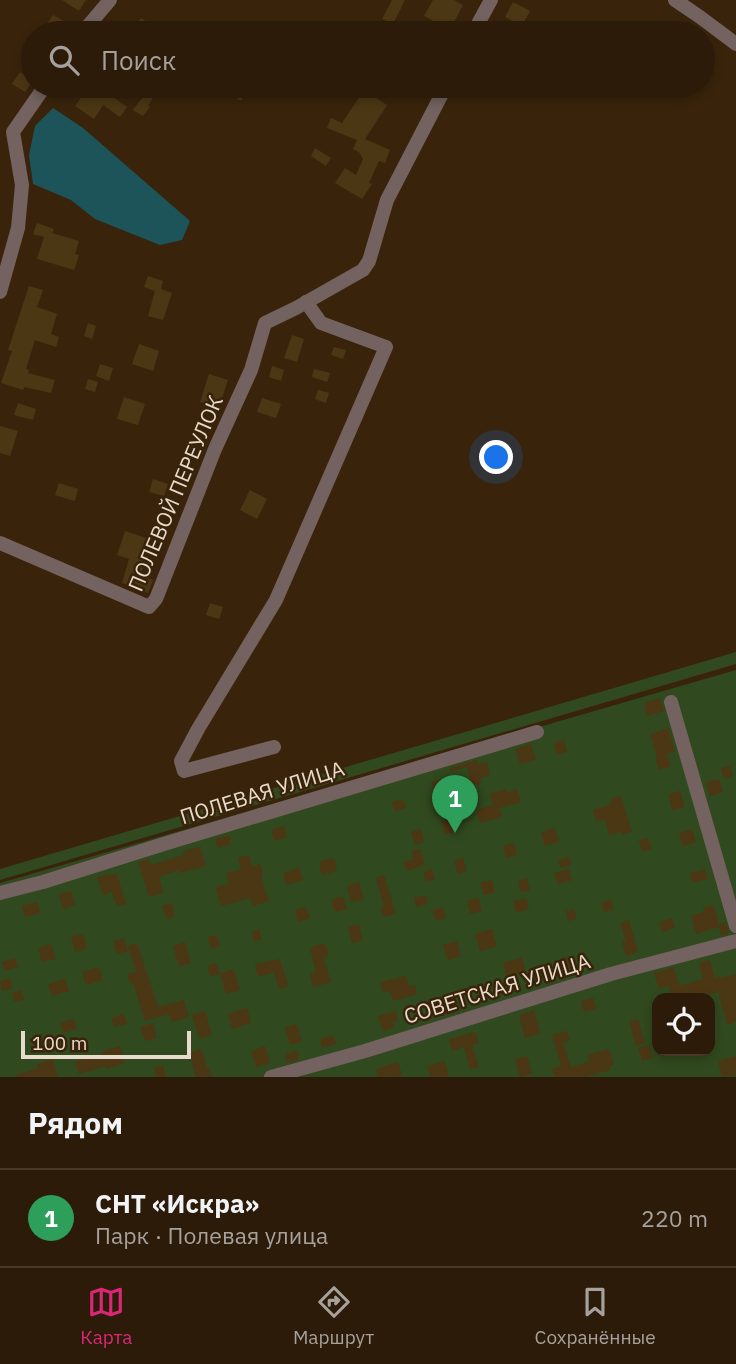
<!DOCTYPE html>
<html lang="ru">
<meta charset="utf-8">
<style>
:root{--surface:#2b1b08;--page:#332412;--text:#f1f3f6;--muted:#a6a19c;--line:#473929;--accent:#db2777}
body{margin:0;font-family:"IBM Plex Sans",sans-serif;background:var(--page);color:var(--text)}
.controls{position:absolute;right:21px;bottom:21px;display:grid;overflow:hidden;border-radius:14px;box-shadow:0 4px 10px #0003}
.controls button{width:63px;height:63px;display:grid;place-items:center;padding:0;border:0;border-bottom:2px solid var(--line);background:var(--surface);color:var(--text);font:35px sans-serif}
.scale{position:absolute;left:21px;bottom:18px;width:170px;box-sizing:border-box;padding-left:7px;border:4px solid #e9dbcc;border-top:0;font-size:19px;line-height:24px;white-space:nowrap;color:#e9dbcc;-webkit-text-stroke:5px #39240b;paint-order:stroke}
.you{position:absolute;left:497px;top:458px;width:24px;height:24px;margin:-18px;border:5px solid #fff;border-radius:50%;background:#1a73e8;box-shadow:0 0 0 10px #1a73e833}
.badge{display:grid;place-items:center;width:46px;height:46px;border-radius:50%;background:var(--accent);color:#fff;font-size:23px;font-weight:700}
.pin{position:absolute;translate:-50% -58px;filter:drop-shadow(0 2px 4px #0008)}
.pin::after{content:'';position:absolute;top:37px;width:24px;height:21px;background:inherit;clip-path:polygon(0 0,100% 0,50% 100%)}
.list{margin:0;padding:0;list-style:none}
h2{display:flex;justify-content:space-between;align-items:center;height:91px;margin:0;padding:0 28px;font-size:30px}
h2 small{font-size:23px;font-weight:400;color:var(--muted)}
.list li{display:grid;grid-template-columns:46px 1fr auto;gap:21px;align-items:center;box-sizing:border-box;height:98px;padding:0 28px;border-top:2px solid var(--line)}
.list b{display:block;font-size:26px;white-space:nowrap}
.list p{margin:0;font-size:23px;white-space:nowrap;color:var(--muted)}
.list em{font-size:23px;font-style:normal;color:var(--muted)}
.icon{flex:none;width:38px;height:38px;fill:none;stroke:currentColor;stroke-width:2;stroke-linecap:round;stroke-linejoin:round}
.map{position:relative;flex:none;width:736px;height:1077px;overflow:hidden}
.search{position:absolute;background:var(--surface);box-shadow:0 4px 10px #0003;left:21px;right:21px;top:21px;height:77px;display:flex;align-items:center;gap:18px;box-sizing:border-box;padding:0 24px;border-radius:38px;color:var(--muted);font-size:26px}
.sheet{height:189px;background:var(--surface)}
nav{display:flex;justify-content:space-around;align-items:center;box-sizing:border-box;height:98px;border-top:2px solid var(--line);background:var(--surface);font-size:19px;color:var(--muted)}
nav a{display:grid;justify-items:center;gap:4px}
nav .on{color:var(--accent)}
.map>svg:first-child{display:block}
.green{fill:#31491e;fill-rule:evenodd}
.water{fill:#1c545a}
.building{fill:#4c3714}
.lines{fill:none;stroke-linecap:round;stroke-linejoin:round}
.street{stroke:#73625f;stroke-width:14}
.labels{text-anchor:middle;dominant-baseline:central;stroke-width:5;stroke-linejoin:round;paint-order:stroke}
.street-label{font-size:21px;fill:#e9dbcc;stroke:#39240b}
</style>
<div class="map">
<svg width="736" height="1077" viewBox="0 0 736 1077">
<rect width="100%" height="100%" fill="#39240b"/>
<g class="green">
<polygon points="736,652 736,664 0,880 0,869"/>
<path d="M736 670V1077H0V883ZM657 998H710V1051H657Z"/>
</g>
<polygon class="water" points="53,108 83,128 190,221 182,240 160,245 95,219 71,200 33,184 29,155 35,126"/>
<g class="building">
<polygon points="62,0 86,0 79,11"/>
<polygon points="392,0 405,0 393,24 382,19"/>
<polygon points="433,0 454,0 463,5 450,30 424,16"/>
<polygon points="513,2 530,11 522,26 505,17"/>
<polygon points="53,15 67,23 60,33 41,33"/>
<polygon points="141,18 152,25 147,33 131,33"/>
<polygon points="20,72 33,81 25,92 12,84"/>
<polygon points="89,86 97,86 127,107 120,117 103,105 94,119 75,106"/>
<polygon points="151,86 158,90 148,106 150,107 143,116 133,110"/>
<polygon points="238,86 244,86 249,89 241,101 232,95"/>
<polygon points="364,90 387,105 365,139 390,150 385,163 379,161 369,183 372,184 362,199 335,183 345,168 356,175 363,159 359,152 353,149 357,140 327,128 331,118 342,123"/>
<polygon points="315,148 331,158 326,166 311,156"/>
<polygon points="37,223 54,229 52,233 79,241 75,254 79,255 74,270 37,259 44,237 33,234"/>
<polygon points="148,276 163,281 161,289 172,293 163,320 148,316 155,291 144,287"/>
<polygon points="29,286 43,290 37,307 57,314 51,334 59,337 56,347 35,340 26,369 29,370 28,373 55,380 51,393 24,387 23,390 1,383 12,351 8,350"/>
<polygon points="88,323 96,326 92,339 84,336"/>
<polygon points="292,335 304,339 297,362 284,358"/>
<polygon points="139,344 159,351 153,371 132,364"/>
<polygon points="334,347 346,350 343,359 331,355"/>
<polygon points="100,364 113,368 109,381 96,376"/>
<polygon points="272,366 284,370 281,381 269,377"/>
<polygon points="314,369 330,373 327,382 312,377"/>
<polygon points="209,374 228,380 219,408 200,402"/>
<polygon points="88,379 98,382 95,392 85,389"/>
<polygon points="318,390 329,393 326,403 315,399"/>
<polygon points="124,397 145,404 138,425 117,419"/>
<polygon points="262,398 281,404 276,418 257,412"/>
<polygon points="18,403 36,409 33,420 14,415"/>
<polygon points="0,426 18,431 10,456 0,453"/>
<polygon points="153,479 168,484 164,496 149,492"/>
<polygon points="59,483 78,489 75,501 55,495"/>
<polygon points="250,490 267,499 257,519 240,510"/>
<polygon points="125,531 152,540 140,576 153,580 148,593 141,591 141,589 122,583 129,559 117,555"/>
<polygon points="210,603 223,607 219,619 206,615"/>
<polygon points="660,698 664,711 647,716 644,703"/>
<polygon points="668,728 675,751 667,754 671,766 659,770 655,757 657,757 650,734"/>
<polygon points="564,740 567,752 557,755 554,743"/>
<polygon points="531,744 536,760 520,764 515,749"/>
<polygon points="477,760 478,765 487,762 490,775 480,778 481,784 472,786 467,767 451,772 450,768"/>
<polygon points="730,766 733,776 724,779 721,768"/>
<polygon points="442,779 445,791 435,795 431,782"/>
<polygon points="719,779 723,792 710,796 706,782"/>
<polygon points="506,789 507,792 517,789 521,802 499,808 502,817 480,823 476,810 493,805 490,794"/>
<polygon points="680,791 685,807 672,810 668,794"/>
<polygon points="621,796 632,832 622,835 621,832 609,835 605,819 596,821 593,810 612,804 610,799"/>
<polygon points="403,799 406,808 395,811 392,802"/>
<polygon points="451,818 455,832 445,835 441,821"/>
<polygon points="284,826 287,837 274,841 271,830"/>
<polygon points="555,828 559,842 545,846 541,832"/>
<polygon points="421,829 424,842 415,845 411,832"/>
<polygon points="692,829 696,842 683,846 679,833"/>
<polygon points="229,835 231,844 218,848 215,839"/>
<polygon points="648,838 652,849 642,852 639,840"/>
<polygon points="514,843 517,855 506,858 503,846"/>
<polygon points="200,847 206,866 180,873 179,870 159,877 163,893 149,897 138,862 149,859 151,865 184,855 183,851"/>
<polygon points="420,849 425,865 406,871 403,862 414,859 411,851"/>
<polygon points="249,855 252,867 260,864 263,875 261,876 269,901 253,906 250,898 221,906 216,887 229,883 226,873 241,869 238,858"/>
<polygon points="569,857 571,865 561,868 558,860"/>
<polygon points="334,858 337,871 322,875 319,862"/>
<polygon points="463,858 467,871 458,874 454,861"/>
<polygon points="299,868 303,880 286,885 283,873"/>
<polygon points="432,869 435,880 426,882 423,872"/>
<polygon points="569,869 572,880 558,884 554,873"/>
<polygon points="705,869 708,879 692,883 690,873"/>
<polygon points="109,874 109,876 117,874 126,904 117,906 112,892 103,895 97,877"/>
<polygon points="384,875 396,914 383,917 381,908 384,907 376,878"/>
<polygon points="527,878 530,890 521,892 518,881"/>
<polygon points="492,880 495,892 484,895 480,883"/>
<polygon points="359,882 364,899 351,902 347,886"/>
<polygon points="71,891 75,905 63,909 59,894"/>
<polygon points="426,895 428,904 416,907 414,898"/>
<polygon points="343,897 347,909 335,912 331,900"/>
<polygon points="478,898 482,911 470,914 467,901"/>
<polygon points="526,898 529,909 516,913 513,901"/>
<polygon points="611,900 614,909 604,912 601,902"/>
<polygon points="37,902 40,913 25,917 22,906"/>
<polygon points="172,903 175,916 166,919 162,906"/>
<polygon points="714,905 719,924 725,922 729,933 721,935 719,927 696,934 691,916 704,912 703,908"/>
<polygon points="306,907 310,918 298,922 295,910"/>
<polygon points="443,907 446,918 436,921 433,910"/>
<polygon points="574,909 577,919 568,921 566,911"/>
<polygon points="672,918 675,928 662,932 659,922"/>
<polygon points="629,920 638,952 626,956 622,942 626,941 620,923"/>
<polygon points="359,924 363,940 352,943 348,927"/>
<polygon points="259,929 262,939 254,942 251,932"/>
<polygon points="492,929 497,946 480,951 475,934"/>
<polygon points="83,934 87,948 75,952 71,937"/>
<polygon points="217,935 220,946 211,949 208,937"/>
<polygon points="124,938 128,951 117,954 113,941"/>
<polygon points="457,941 461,956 448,960 443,945"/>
<polygon points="185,942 191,963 179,966 173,946"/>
<polygon points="137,943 158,1007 184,1000 189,1017 171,1022 169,1014 145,1021 133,983 130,984 127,974 136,972 128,946"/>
<polygon points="325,943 329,956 323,957 331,982 313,987 310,974 316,972 310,948"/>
<polygon points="51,944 56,959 42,962 38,948"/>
<polygon points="573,956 577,970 565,974 561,960"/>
<polygon points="522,957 526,972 507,977 503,963"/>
<polygon points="15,958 18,967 5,971 2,962"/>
<polygon points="280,959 288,986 279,989 274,972 258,977 255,964"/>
<polygon points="710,960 715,978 720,976 720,978 736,974 736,1022 727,1025 718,992 697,998 672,998 669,986 659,989 654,973 674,967 679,986 703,979 699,963"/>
<polygon points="217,963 220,974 210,976 207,966"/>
<polygon points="99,967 103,980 86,985 82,972"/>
<polygon points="234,969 240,990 226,994 220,974"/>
<polygon points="406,976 409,987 415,985 417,994 393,1001 390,991 383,993 380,982"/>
<polygon points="10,978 13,988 2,991 0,981"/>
<polygon points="65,979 69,991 52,996 48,984"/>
<polygon points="504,983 507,993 495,997 492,986"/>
<polygon points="21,990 24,1000 14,1002 12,993"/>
<polygon points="452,996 457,1012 445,1015 441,1000"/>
<polygon points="593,998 597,1009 584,1012 581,1001"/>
<polygon points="247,1008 251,1023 232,1029 228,1014"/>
<polygon points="534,1010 540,1034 525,1038 519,1015"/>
<polygon points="205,1011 212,1035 199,1038 192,1014"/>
<polygon points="396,1011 398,1020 392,1022 394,1028 383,1031 378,1016"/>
<polygon points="124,1014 127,1024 114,1027 111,1018"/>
<polygon points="74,1019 77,1029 63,1033 60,1023"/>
<polygon points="638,1019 645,1043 636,1046 629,1022"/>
<polygon points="153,1023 157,1038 145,1041 140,1027"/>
<polygon points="297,1024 302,1042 290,1045 285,1027"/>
<polygon points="567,1031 570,1040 563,1042 571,1067 589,1062 587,1055 609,1049 614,1065 609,1067 610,1070 586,1077 555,1077 552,1069 561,1066 552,1035"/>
<polygon points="475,1032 479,1043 472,1045 479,1067 470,1069 464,1047 452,1051 449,1039"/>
<polygon points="333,1035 336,1044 322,1048 320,1039"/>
<polygon points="649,1045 653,1058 642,1061 638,1048"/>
<polygon points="120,1046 125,1063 107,1069 106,1066 79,1074 75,1062 102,1054 102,1052"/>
<polygon points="265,1046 270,1063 256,1067 251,1051"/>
<polygon points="202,1049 207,1067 209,1067 212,1077 196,1077 189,1053"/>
<polygon points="297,1050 299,1059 287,1063 285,1054"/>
<polygon points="527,1056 532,1074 520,1077 515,1059"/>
<polygon points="736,1056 736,1075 722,1077 718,1061"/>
<polygon points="53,1059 58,1077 17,1077 17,1075 38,1068 37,1064"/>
<polygon points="445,1061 449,1077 431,1077 427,1066"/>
<polygon points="398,1062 402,1075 396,1077 378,1077 376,1069"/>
<polygon points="163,1065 166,1077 157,1077 154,1068"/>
</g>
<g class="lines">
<g class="street">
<polyline points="675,0 700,17 736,44"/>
<polyline points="82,33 110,0"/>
<polyline points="473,33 491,0"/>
<polyline points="0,292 18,228 22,185 13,132 45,86"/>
<polyline points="0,543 149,607 156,599 215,449 251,370 265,323 296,308 363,270 369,261 387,200 446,86"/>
<polyline points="671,702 736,926"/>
<polyline points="274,747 184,771 181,761 198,729 276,600 386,347 321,323 306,302"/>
<polyline points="0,893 43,882 167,843 537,732"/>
<polyline points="271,1077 365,1051 611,974 736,941"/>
</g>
</g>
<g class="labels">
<g class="street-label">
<text transform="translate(175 493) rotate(-67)">ПОЛЕВОЙ ПЕРЕУЛОК</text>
<text transform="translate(262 792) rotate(-17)">ПОЛЕВАЯ УЛИЦА</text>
<text transform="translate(497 988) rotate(-17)">СОВЕТСКАЯ УЛИЦА</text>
</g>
</g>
</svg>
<div class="controls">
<button><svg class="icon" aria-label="locate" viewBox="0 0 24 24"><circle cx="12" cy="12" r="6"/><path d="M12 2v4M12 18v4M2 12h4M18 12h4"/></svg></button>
</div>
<div class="scale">100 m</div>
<div class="you"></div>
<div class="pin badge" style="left:455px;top:833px;background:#2e9e5b">1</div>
<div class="search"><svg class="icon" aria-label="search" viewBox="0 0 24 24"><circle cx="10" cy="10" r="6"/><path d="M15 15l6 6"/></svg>Поиск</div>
</div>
<section class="sheet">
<h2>Рядом<small></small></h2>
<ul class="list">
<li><span class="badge" style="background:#2e9e5b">1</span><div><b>СНТ «Искра»</b><p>Парк · Полевая улица</p></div><em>220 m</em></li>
</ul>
</section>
<nav>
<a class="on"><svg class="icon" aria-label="map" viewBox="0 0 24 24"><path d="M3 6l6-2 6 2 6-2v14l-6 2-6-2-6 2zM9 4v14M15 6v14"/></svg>Карта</a>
<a><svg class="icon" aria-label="directions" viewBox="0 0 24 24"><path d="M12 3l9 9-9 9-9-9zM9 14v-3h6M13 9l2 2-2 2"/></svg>Маршрут</a>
<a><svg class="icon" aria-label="saved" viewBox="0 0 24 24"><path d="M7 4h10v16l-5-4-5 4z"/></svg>Сохранённые</a>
</nav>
